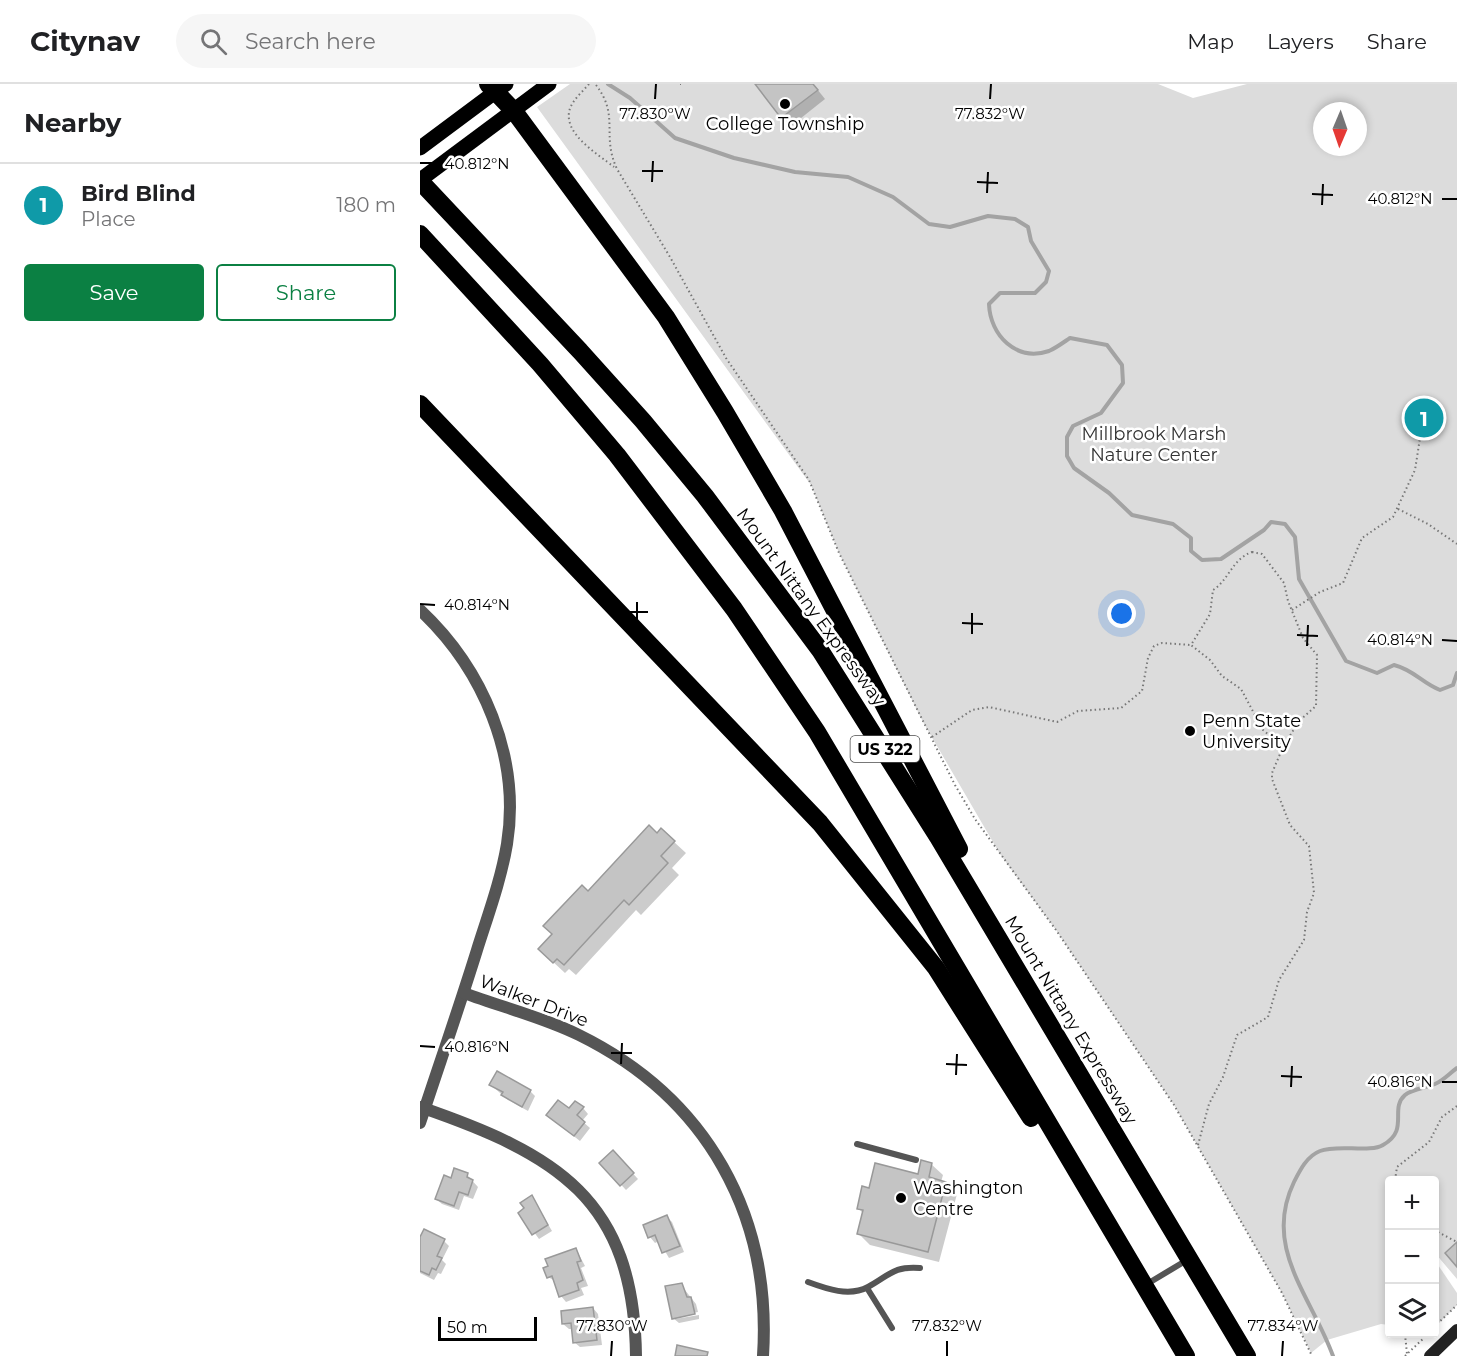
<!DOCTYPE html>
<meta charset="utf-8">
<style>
:root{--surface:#fff;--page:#f6f6f6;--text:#202124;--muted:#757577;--line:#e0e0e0;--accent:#0b8043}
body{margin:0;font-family:Montserrat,sans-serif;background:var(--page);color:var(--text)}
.controls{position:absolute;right:18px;bottom:18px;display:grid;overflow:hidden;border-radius:6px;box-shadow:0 3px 9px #0003}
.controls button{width:54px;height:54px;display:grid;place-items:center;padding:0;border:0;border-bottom:2px solid var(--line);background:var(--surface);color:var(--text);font:30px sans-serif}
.compass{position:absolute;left:893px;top:18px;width:54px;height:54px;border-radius:50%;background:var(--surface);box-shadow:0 3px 9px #0003;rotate:182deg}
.scale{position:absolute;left:18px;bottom:15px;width:99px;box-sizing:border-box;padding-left:6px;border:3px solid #000;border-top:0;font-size:16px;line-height:21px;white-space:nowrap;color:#000;-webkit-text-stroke:4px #fff;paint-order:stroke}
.you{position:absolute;left:702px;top:530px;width:21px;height:21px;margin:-15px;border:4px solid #fff;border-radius:50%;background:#1a73e8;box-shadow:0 0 0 9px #1a73e833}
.badge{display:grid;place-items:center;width:39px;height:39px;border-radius:50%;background:var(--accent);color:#fff;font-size:20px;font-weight:700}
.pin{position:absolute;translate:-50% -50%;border:3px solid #fff;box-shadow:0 2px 6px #0006}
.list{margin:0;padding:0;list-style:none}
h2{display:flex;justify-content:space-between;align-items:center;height:78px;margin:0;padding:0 24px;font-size:26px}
h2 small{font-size:20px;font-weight:400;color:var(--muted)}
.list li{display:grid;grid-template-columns:39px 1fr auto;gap:18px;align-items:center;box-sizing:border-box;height:84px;padding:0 24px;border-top:2px solid var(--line)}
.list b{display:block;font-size:22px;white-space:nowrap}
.list p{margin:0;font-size:20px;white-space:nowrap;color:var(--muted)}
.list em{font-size:20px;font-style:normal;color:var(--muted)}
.actions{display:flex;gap:12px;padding:18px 24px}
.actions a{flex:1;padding:14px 0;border:2px solid var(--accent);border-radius:6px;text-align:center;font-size:21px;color:var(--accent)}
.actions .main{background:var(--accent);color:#fff}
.icon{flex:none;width:33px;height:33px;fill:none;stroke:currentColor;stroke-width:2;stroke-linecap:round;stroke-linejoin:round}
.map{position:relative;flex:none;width:1037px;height:1272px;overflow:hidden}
header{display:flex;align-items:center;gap:36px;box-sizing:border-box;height:84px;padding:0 30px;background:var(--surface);border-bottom:2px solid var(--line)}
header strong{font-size:28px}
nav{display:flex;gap:33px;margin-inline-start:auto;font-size:21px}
.search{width:420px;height:54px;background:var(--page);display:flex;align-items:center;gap:15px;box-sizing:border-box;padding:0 21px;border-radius:33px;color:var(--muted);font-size:22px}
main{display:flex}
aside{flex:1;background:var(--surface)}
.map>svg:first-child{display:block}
.green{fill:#dcdcdc;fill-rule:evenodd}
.shadow{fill:#0003}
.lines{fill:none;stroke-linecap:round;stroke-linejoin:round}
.stream{stroke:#a3a3a3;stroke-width:4}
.building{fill:#c4c4c4;stroke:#999;stroke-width:1.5}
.path{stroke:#777;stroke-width:2;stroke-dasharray:1.5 3;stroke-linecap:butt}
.lane{stroke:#555;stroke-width:6}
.street{stroke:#555;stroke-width:12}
.secondary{stroke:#222;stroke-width:12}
.primary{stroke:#000;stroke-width:15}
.highway{stroke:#000;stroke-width:18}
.ticks{fill:none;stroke:#000;stroke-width:2}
.poi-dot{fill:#000;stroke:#fff;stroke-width:2}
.labels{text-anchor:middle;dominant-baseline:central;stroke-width:5;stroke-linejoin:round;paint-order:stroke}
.shield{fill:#fff;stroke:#4c4c4c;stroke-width:1.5}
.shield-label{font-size:16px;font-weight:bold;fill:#000}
.poi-label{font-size:18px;fill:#000;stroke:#fff;text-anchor:start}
.park-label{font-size:18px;fill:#333;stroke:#fff}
.street-label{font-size:18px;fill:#000;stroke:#fff}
.ticks-label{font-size:15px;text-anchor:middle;fill:#000;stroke:#fff;stroke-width:5;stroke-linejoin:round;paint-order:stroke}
</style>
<header>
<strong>Citynav</strong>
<div class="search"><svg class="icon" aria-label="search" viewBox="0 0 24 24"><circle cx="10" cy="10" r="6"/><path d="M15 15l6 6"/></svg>Search here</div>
<nav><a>Map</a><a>Layers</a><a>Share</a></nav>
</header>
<main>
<aside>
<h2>Nearby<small></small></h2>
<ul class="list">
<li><span class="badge" style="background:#0f9aa8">1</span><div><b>Bird Blind</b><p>Place</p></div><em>180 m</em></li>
</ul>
<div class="actions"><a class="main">Save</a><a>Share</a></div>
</aside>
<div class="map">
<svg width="1037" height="1272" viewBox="0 0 1037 1272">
<rect width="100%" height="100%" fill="#fff"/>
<g class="green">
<path d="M150 0H738L773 14 827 0H1037V1195L1015 1169 1014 1096H970L969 1241 961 1240 907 1256 891 1269 862 1209 754 1021 636 846 580 770 503 638 419 469 391 401 117 23ZM902 27H938V63H902Z"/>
<polygon points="1014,1175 1037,1209 1037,1221 1015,1243"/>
</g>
<g class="shadow">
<polygon points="337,0 393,0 405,15 371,42"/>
<polygon points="241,746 266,769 252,784 259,791 221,831 216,826 156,891 149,885 145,889 131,876 168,809"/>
<polygon points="71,1001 110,1007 115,1012 108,1027 88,1016"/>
<polygon points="163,1024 168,1030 162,1037 170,1044 160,1057 133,1036 149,1026"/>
<polygon points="193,1068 218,1095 206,1106 181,1079"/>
<polygon points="511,1080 523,1091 521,1098 537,1110 519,1178 450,1161 438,1149 443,1129 438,1124 450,1105 499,1092"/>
<polygon points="47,1091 58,1103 53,1115 44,1112 39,1126 22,1120 16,1115 32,1096"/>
<polygon points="112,1113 132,1147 119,1155 100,1129 106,1125"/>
<polygon points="247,1133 252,1138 264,1168 249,1174 239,1157 235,1159 230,1153"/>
<polygon points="0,1156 24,1157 29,1162 22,1176 26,1180 21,1190 18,1189 14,1196 0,1189"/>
<polygon points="156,1165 165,1182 161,1184 168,1202 161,1204 164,1211 146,1218 141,1212 135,1197 128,1193"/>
<polygon points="261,1201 276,1220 278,1228 255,1232 255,1235 279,1231 279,1235 259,1239 253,1234"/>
<polygon points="173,1224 178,1230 182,1261 160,1263 154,1258 153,1245 149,1245 143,1240"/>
</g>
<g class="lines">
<g class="stream">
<path d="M188 0 210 14 255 54 314 74 375 88 428 93 473 113 509 140 530 143 568 132 595 135 608 143 611 157 629 187 626 198 615 209H580L569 220C570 251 596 278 629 267 636 264 644 258 650 254L687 261 702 281 703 299 681 329 653 342 647 353V372L654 384 689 409 712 431 753 440 771 454V467L782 476 801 475 844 446 851 438 865 440 875 453 879 495 926 577 957 589 974 581C994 586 1002 599 1020 606L1033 601 1037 589"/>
<path d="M913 1272C892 1213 842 1164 874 1098 880 1086 887 1072 900 1067 917 1060 950 1069 963 1061 990 1046 969 1025 985 1011 992 1005 1006 1004 1015 1000 1023 997 1030 989 1037 984"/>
</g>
</g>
<g class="building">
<polygon points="335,0 393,0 398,6 361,34"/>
<polygon points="229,741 237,749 241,744 255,757 241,772 248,779 209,821 204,816 144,881 137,875 133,879 118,865 132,850 123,842 162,801 168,807"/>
<polygon points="77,987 111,1006 102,1023 81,1011 83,1008 69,1001"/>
<polygon points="138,1016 149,1024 155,1017 164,1023 157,1031 165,1038 154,1052 126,1031"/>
<polygon points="193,1066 214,1089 200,1102 179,1079"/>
<polygon points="501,1076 512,1079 509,1093 526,1098 508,1168 437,1150 443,1126 437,1125 442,1102 449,1104 455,1079 498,1090"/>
<polygon points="34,1084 48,1089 47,1093 53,1096 48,1111 39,1108 34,1122 15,1115 24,1091 31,1094"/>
<polygon points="112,1111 128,1141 112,1151 98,1129 104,1124 100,1119"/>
<polygon points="247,1131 260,1162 242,1169 235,1151 228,1154 223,1141"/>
<polygon points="4,1145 25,1155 17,1172 22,1174 16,1186 12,1184 9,1191 0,1187 0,1153"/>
<polygon points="1037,1158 1037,1183 1025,1169"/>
<polygon points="156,1164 161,1177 157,1178 163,1196 157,1199 159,1206 139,1213 132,1192 127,1194 123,1184 128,1182 125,1175"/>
<polygon points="262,1199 267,1213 271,1213 275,1230 252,1235 245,1202"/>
<polygon points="173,1223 177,1256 153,1259 151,1239 142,1240 141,1227"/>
<polygon points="257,1261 288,1268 287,1272 255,1272"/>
</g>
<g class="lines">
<g class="path">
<path d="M169 0C163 7 155 14 151 22 139 48 178 70 194 83"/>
<polyline points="260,0 261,0"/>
<path d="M176 1C200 32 181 51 197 85L250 173 306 274 389 396 419 469 535 701 555 735 636 846 754 1021 862 1209 892 1272"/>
<polyline points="978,425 1008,440 1037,460"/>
<path d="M832 468 842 470 864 499 868 517 883 554 897 571 896 622 879 637 863 663 843 646 821 605 802 592 790 576 771 561 790 530 793 506C809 496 812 475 832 468Z"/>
<polyline points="872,526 900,508 923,499 942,454 973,433 995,386 1003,335"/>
<polyline points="512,653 552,626 569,623 637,638 658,627 701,624 722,607 728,574 734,562 742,559 771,561"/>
<polyline points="778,1061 789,1020 803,993 817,951 848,933 859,896 884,856 887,828 894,809 889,762 870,741 852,695 852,689 863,663"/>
<polyline points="975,1096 977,1083 1009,1058 1022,1033 1037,1022"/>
<polyline points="1014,1146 1037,1158"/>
<polyline points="1014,1155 1017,1148"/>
<polyline points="1014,1243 1037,1221"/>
<polyline points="985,1250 987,1270"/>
<polyline points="985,1272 1008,1250"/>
</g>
<g class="lane">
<polyline points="437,1060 496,1076"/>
<path d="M388 1198C407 1205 429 1213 448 1203 470 1191 473 1182 500 1184"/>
<polyline points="727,1200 767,1176"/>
<polyline points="447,1204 472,1244"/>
</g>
<g class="street">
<path d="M0 526C63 585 101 673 87 760 81 796 68 831 57 866 39 924 19 981 0 1039"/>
<path d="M44 909C81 923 123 933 159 951 287 1014 352 1131 343 1272"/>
<path d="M0 1023C136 1070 214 1114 216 1272"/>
</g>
<polyline class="secondary" points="1010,1272 1037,1246"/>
<g class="primary">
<polyline points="0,64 86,0"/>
<polyline points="0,96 129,0"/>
</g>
<g class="highway">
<polyline points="68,0 94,27 246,233 305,328 363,427 539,765"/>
<polyline points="0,97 160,267 223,337 285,412 400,566 518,753 827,1272"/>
<polyline points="0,150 120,280 197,371 314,525 397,648 766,1272"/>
<polyline points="0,320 400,739 516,884 611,1034"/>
</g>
</g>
<path class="ticks" d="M235 15 236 0M570 15 571 0M0 79H15M222 87H243M232 98 233 77M557 98 578 99M567 109 568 88M892 110 913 111M1022 115H1037M902 121 903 100M0 520 15 521M207 528H228M217 539V518M542 539 563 540M552 550V529M877 551 898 552M1022 556 1037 557M887 562 888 541M0 962 15 963M191 969H212M201 980 202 959M526 980 547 981M536 991 537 970M861 992 882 993M1022 998H1037M871 1003 872 982M191 1272 192 1257M527 1272V1257M862 1272 863 1257"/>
<g class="poi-dot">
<circle cx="365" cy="20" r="6"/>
<circle cx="770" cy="647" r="6"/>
<circle cx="481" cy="1114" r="6"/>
</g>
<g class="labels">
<rect class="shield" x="430.5" y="652" width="69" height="26" rx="4.5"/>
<g class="shield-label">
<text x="465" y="665">US 322</text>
</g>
<g class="poi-label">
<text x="365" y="40" text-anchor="middle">College Township</text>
<text x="782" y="637">Penn State<tspan x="782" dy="21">University</tspan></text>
<text x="493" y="1104">Washington<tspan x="493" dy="21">Centre</tspan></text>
</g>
<g class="park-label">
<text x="734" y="350">Millbrook Marsh<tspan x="734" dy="21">Nature Center</tspan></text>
</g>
<g class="street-label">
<text transform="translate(391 523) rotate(54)">Mount Nittany Expressway</text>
<text transform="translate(114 917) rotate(21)">Walker Drive</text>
<text transform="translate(651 936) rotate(59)">Mount Nittany Expressway</text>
</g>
</g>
<g class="ticks-label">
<text x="235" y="35">77.830°W</text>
<text x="570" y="35">77.832°W</text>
<text x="57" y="85">40.812°N</text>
<text x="980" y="120">40.812°N</text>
<text x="57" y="526">40.814°N</text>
<text x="980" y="561">40.814°N</text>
<text x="57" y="968">40.816°N</text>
<text x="980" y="1003">40.816°N</text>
<text x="192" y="1247">77.830°W</text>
<text x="527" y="1247">77.832°W</text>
<text x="863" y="1247">77.834°W</text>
</g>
</svg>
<div class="controls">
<button>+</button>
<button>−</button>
<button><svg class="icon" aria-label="layers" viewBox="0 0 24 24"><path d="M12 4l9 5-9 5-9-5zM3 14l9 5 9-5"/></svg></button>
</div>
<svg class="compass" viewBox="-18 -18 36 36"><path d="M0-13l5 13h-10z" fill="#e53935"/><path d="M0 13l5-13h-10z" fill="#757577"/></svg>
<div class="scale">50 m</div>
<div class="you"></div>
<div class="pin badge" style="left:1004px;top:334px;background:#0f9aa8">1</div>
</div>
</main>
